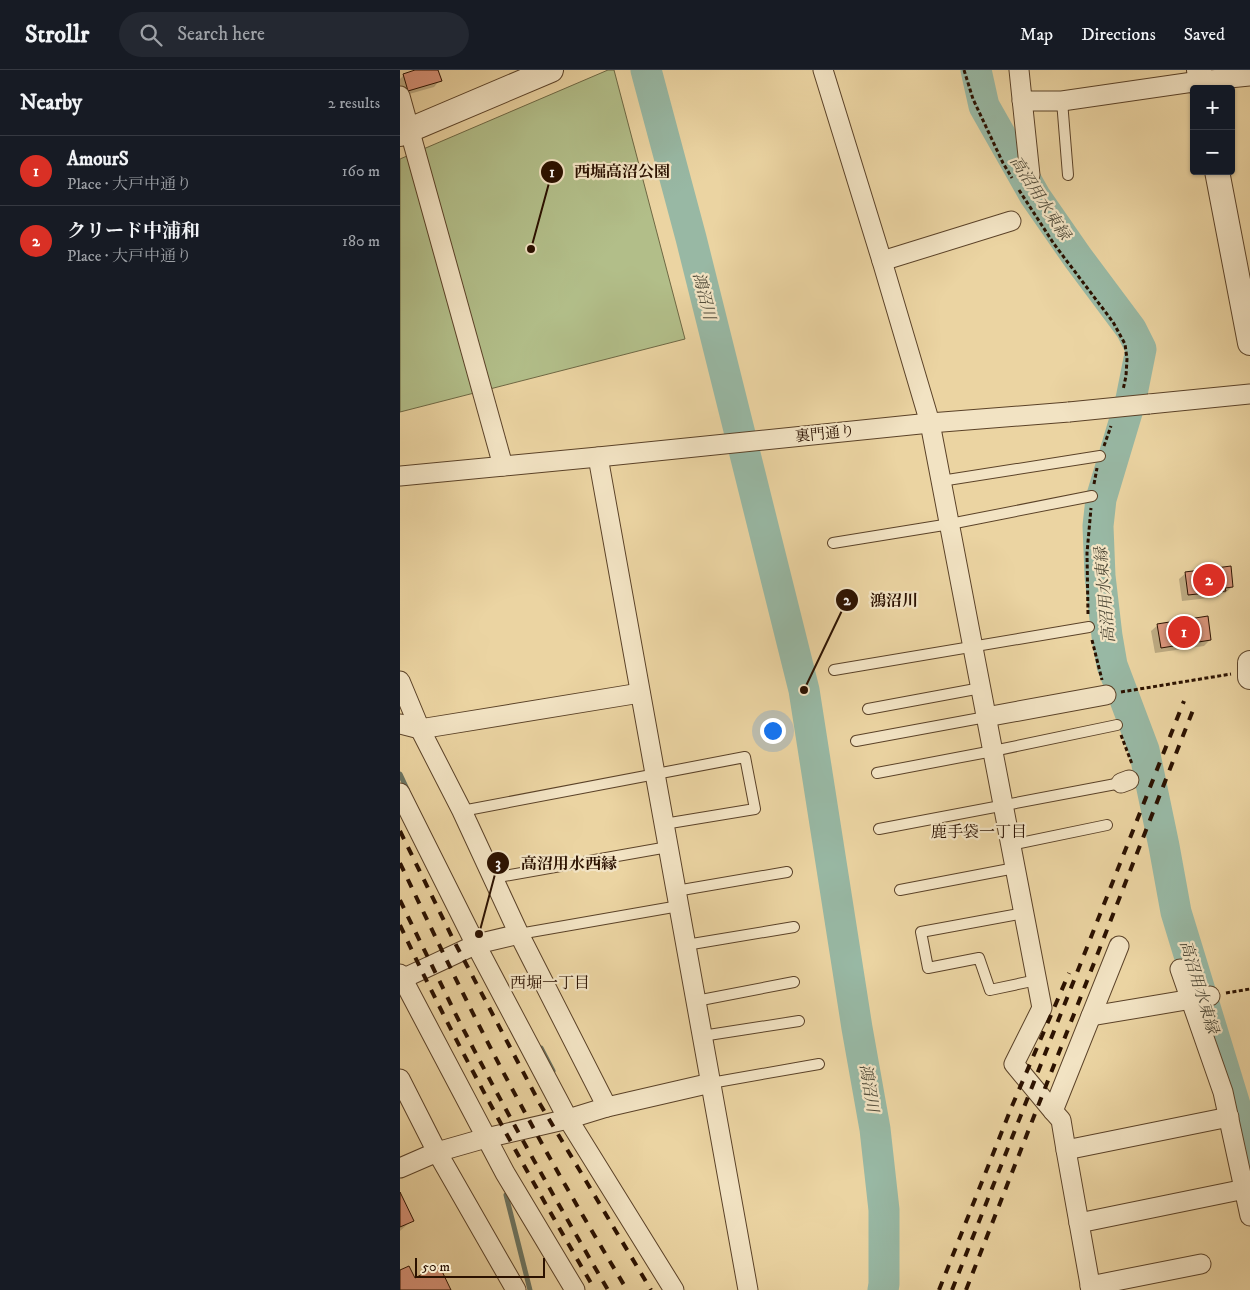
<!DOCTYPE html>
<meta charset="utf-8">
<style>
:root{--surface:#171b24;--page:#242831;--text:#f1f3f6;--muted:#9ea1a6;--line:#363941;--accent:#d93025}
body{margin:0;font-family:"IM FELL DW Pica","Noto Serif JP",serif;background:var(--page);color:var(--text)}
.controls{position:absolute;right:15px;top:15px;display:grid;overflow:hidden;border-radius:5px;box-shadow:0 1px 4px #0004}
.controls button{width:45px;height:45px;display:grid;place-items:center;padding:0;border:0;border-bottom:1px solid var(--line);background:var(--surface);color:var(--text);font:25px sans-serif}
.scale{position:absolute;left:15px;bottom:12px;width:130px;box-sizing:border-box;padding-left:5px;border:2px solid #2b1100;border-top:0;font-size:14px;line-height:18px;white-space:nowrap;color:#2b1100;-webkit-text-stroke:4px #f2e3c3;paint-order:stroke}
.you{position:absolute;left:372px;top:660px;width:18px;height:18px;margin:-12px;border:4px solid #fff;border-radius:50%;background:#1a73e8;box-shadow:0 0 0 8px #1a73e833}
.badge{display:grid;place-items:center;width:32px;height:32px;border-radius:50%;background:var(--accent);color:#fff;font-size:16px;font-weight:700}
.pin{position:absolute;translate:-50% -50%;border:2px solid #fff;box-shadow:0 1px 5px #0006}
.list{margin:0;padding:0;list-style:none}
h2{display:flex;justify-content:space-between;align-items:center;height:65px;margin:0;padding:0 20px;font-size:21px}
h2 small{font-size:16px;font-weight:400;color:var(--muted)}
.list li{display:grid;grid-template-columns:32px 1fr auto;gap:15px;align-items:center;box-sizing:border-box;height:70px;padding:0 20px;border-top:1px solid var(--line)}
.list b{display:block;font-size:19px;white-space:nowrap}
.list p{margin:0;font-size:16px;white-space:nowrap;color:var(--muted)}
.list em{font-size:16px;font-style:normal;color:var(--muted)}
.icon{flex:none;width:28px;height:28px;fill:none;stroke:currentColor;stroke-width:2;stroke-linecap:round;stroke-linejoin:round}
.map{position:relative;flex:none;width:850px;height:1220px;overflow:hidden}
header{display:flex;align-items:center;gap:30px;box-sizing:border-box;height:70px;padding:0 25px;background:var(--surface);border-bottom:1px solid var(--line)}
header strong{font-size:24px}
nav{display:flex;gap:28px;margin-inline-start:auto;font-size:18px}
.search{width:350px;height:45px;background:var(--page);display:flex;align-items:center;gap:12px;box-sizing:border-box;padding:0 18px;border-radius:28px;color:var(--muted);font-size:19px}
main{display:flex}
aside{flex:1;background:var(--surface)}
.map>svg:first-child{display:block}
.green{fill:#b2be89;stroke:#6e6844}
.shadow{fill:#0003}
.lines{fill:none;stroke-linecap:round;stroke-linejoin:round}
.stream{stroke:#6c7562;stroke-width:5}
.river{stroke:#98b8a4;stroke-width:31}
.building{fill:#da957b;stroke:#2b1100}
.service-casing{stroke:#5b4228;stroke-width:12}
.minor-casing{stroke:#5b4228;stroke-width:21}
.tertiary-casing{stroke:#5b4228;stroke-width:26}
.path{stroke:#2b1100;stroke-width:3;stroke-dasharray:4 2.5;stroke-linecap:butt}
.service{stroke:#f2e3c3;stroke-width:10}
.minor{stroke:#f2e3c3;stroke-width:19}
.tertiary{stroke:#f2e3c3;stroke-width:24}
.rail{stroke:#2b1100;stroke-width:4;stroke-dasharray:9 9;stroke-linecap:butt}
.minor-bridge-casing{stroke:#5b4228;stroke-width:21;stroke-linecap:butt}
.minor-bridge{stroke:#f2e3c3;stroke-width:19}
.labels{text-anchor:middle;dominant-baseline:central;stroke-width:4.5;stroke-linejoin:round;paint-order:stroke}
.street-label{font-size:15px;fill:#2b1100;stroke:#f2e3c3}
.water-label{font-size:16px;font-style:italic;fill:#514b39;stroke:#f2e3c3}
.neighbourhood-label{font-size:16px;fill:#2b1100;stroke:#f2e3c3}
.leader{fill:none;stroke:#2b1100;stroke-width:2}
.callout-dot{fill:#2b1100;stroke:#f2e3c3;stroke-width:2}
.mark-label{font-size:15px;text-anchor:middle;font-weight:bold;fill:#fff}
.callout-label{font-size:16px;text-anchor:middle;font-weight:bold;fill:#2b1100;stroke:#f2e3c3;stroke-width:4.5;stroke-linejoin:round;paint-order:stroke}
</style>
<header>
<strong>Strollr</strong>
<div class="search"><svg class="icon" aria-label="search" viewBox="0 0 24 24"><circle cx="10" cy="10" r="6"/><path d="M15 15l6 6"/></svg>Search here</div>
<nav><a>Map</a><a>Directions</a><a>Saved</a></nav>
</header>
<main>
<aside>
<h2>Nearby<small>2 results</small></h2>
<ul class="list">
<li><span class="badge">1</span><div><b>AmourS</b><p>Place · 大戸中通り</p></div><em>160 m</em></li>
<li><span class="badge">2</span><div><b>クリード中浦和</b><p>Place · 大戸中通り</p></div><em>180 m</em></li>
</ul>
</aside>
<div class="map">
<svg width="850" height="1220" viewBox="0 0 850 1220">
<rect width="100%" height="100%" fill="#ebd4a2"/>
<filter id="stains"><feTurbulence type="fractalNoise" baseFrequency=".004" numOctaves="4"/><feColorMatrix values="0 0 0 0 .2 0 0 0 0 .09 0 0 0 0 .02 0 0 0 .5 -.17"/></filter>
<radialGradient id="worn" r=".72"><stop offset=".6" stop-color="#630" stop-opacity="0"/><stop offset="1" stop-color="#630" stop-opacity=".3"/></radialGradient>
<polygon class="green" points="208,0 214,0 285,269 0,342 0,89"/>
<g class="shadow">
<polygon points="20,0 37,0 40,10 34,17 2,26 0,20 0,9 4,5"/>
<polygon points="786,503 832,517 825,523 820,524 818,527 782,531 779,509"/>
<polygon points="758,555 810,570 804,576 755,583 751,561"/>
<polygon points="0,1125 12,1150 0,1161"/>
</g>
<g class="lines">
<g class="stream">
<polyline points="0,704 7,719"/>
<polyline points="141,978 153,1001"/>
<polyline points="106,1125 130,1220"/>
</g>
<g class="river">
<polyline points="246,0 291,168 404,620 457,958 475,1059 484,1140 484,1214 483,1220"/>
<polyline points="576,0 584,36 635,126 678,188 731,259 741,279 731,329 701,429 698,456 700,506 707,566 712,595 744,680 764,776 776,842 850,1084"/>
</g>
</g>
<g class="building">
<polygon points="15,0 38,0 42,11 8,21 3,4"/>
<polygon points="831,496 833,517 825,518 826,521 788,525 785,502"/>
<polygon points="808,546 811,570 761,578 757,554"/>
<polygon points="0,1122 14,1151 0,1157"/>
<polygon points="39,1195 51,1220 0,1220 0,1200 9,1196 15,1208"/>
</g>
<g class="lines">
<g class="service-casing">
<g id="service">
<polyline points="662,31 668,105"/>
<polyline points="541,411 700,386"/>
<polyline points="433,473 550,454 692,426"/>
<polyline points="434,600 689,557"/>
<polyline points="468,639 581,618"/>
<polyline points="456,671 586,647"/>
<polyline points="477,703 593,681 717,655"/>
<polyline points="62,741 345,687 355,739 264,754"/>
<polyline points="479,759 721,713"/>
<polyline points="611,775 707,755"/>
<polyline points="93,808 268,777"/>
<polyline points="500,820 615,798"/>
<polyline points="276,821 387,802"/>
<polyline points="624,843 521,862 528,898 579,888 590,920 637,910"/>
<polyline points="119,864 279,836"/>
<polyline points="286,875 394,857"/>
<polyline points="296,931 394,912"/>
<polyline points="302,966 399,951"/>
<polyline points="311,1013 419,994"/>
</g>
</g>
<g class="minor-casing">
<g id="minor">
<polyline points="423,0 482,191 530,353 642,938 614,994 653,1041"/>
<polyline points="619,0 630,105"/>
<polyline points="0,26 103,396"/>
<polyline points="622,31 662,31 800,11 850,6"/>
<polyline points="482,191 611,151"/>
<polyline points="749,334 850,324"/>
<polyline points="198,387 348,1220"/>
<polyline points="0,406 198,387 530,353 669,342"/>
<polyline points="0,611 20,659 0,654"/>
<polyline points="240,623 20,659 62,741 119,864 207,1037 311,1013"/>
<polyline points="586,647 706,625"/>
<polyline points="721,713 729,710"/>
<polyline points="0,723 76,875 168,1049 274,1220"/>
<polyline points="780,899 823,1022 850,1146"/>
<polyline points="0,904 105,1103 175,1220"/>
<polyline points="0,910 77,874 119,864"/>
<polyline points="691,946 810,926"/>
<polyline points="0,1009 37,1082 116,1220"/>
<polyline points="666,1080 829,1047"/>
<polyline points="0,1098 37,1082 86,1068 168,1049 207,1037"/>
<polyline points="679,1153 845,1119"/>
<polyline points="690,1216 801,1194"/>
<polyline points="691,1220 666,1080 661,1050 653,1041 719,876"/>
</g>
</g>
<g class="tertiary-casing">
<g id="tertiary">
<polyline points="799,0 802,19"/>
<polyline points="0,64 151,0"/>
<polyline points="817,101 850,273"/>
<polyline points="850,593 850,607"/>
</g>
</g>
<g class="path">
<polyline points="564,0 573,29 603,93 612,108"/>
<polyline points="619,120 654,174 713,252 725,274 727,289 726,306 723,320"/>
<polyline points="704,376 711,356"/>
<polyline points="694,414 697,398"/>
<polyline points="688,544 687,483 691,438"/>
<polyline points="692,570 702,610"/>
<polyline points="721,622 831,604"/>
<polyline points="721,665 732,694"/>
<polyline points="826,923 850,919"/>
</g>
<use href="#service" class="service"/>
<use href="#minor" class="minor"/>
<use href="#tertiary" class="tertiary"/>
<g class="rail">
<polyline points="0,761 54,871 140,1034 251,1220"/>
<path d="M0 793C41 879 82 965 128 1048 159 1106 193 1163 227 1220"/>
<path d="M0 830C18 868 37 905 55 943 103 1037 155 1129 208 1220"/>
<path d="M0 855C58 980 126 1101 195 1220"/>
<polyline points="539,1220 612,1036 669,903"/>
<polyline points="552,1220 784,631"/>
<polyline points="566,1220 795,635"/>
</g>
<g class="minor-bridge-casing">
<polyline id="minor-bridge" points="669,342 749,334"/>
</g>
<use href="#minor-bridge" class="minor-bridge"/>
</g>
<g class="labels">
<g class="street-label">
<text transform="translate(425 364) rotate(-6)">裏門通り</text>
</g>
<g class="water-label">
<text transform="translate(640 128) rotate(57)">高沼用水東縁</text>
<text transform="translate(304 226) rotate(76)">鴻沼川</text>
<text transform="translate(705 525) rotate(-95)">高沼用水東縁</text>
<text transform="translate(799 917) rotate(73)">高沼用水東縁</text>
<text transform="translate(469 1018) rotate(81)">鴻沼川</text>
</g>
<g class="neighbourhood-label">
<text x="579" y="762">鹿手袋一丁目</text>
<text x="150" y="913">西堀一丁目</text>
</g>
</g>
<path class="leader" d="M131 179L152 102M404 620L447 530M79 864L98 793"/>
<g class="callout-dot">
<circle cx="131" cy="179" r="5"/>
<circle cx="404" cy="620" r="5"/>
<circle cx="79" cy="864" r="5"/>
<circle cx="152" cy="102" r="12"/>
<circle cx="447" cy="530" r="12"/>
<circle cx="98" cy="793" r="12"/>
</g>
<g class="mark-label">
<text x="152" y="107">1</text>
<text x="447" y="535">2</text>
<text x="98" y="798">3</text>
</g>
<g class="callout-label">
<text x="222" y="107">西堀高沼公園</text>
<text x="494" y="536">鴻沼川</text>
<text x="169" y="799">高沼用水西縁</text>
</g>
<rect width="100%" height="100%" filter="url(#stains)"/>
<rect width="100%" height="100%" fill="url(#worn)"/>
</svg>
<div class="controls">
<button>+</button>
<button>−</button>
</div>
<div class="scale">50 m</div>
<div class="you"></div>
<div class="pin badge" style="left:784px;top:562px">1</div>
<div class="pin badge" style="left:809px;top:510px">2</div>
</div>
</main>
